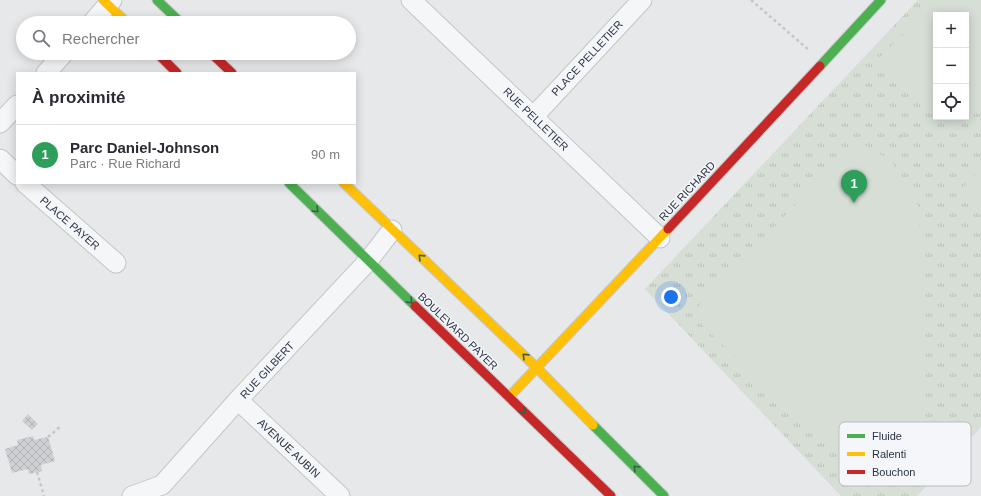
<!DOCTYPE html>
<html lang="fr">
<meta charset="utf-8">
<style>
:root{--surface:#fff;--page:#f2f2f3;--text:#2b2b33;--muted:#7c7c81;--line:#e1e1e2;--accent:#6c737f}
body{margin:0;font-family:Helvetica,sans-serif;background:var(--page);color:var(--text)}
.controls{position:absolute;right:12px;top:12px;display:grid;overflow:hidden;border-radius:0px;box-shadow:0 2px 10px #0003}
.controls button{width:36px;height:36px;display:grid;place-items:center;padding:0;border:0;border-bottom:1px solid var(--line);background:var(--surface);color:var(--text);font:20px sans-serif}
.you{position:absolute;left:671px;top:297px;width:14px;height:14px;margin:-10px;border:3px solid #fff;border-radius:50%;background:#1a73e8;box-shadow:0 0 0 6px #1a73e833}
.badge{display:grid;place-items:center;width:26px;height:26px;border-radius:50%;background:var(--accent);color:#fff;font-size:13px;font-weight:700}
.pin{position:absolute;translate:-50% -33px;filter:drop-shadow(0 1px 2px #0008)}
.pin::after{content:'';position:absolute;top:21px;width:14px;height:12px;background:inherit;clip-path:polygon(0 0,100% 0,50% 100%)}
.list{margin:0;padding:0;list-style:none}
h2{display:flex;justify-content:space-between;align-items:center;height:52px;margin:0;padding:0 16px;font-size:17px}
h2 small{font-size:13px;font-weight:400;color:var(--muted)}
.list li{display:grid;grid-template-columns:26px 1fr auto;gap:12px;align-items:center;box-sizing:border-box;height:60px;padding:0 16px;border-top:1px solid var(--line)}
.list b{display:block;font-size:15px;white-space:nowrap}
.list p{margin:0;font-size:13px;white-space:nowrap;color:var(--muted)}
.list em{font-size:13px;font-style:normal;color:var(--muted)}
.icon{flex:none;width:22px;height:22px;fill:none;stroke:currentColor;stroke-width:2;stroke-linecap:round;stroke-linejoin:round}
.map{position:relative;flex:none;width:981px;height:496px;overflow:hidden}
.search{position:absolute;background:var(--surface);box-shadow:0 2px 10px #0003;left:16px;top:16px;width:340px;height:44px;display:flex;align-items:center;gap:10px;box-sizing:border-box;padding:0 14px;border-radius:22px;color:var(--muted);font-size:15px}
.panel{position:absolute;background:var(--surface);box-shadow:0 2px 10px #0003;left:16px;top:72px;width:340px;height:112px;border-radius:0px}
.map>svg:first-child{display:block}
.grass{fill:url(#grass-tufts);fill-rule:evenodd}
.garden{fill:#d6ded6}
.building{fill:url(#building-cross-hatch)}
.lines{fill:none;stroke-linecap:round;stroke-linejoin:round}
.street-casing{stroke:#c4c6c8;stroke-width:21}
.fast-casing{stroke:#c4c6c8;stroke-width:11}
.slow-casing{stroke:#c4c6c8;stroke-width:11}
.jam-casing{stroke:#c4c6c8;stroke-width:11}
.path{stroke:#c5c6ca;stroke-width:2.5;stroke-dasharray:3 3;stroke-linecap:butt}
.street{stroke:#f5f6f7;stroke-width:19}
.fast{stroke:#4caf50;stroke-width:9}
.slow{stroke:#ffc107;stroke-width:9}
.jam{stroke:#c62828;stroke-width:9}
.oneway{stroke:#375f49}
.labels{text-anchor:middle;dominant-baseline:central;stroke-width:3;stroke-linejoin:round;paint-order:stroke}
.street-label{font-size:11px;fill:#2b3445;stroke:#f4f6f9}
.key{fill:#f4f6f9;stroke:#b8bcc3;stroke-width:1}
.key-label{font-size:11px;fill:#2b3445}
</style>
<div class="map">
<svg width="981" height="496" viewBox="0 0 981 496">
<defs>
<pattern id="grass-tufts" width="24" height="20" patternUnits="userSpaceOnUse"><rect width="24" height="20" fill="#d6ded6"/><path d="M3 7l-1-3M5 7V3M7 7l1-3M15 17l-1-3M17 17v-4M19 17l1-3" fill="none" stroke="#b8bfb9"/></pattern>
<pattern id="building-cross-hatch" width="8" height="8" patternUnits="userSpaceOnUse"><rect width="8" height="8" fill="#ced0d3"/><path d="M0 0l8 8M0 8l8-8" fill="none" stroke="#b1b3b6"/></pattern>
</defs>
<rect width="100%" height="100%" fill="#e6e8ea"/>
<path class="grass" d="M918 0H981V427L917 496H841L645 289ZM936 15H966V117H936Z"/>
<g class="garden">
<polygon points="939,0 978,0 981,3 981,109 970,112 966,111 966,15 936,15 936,104 914,98 879,58"/>
<polygon points="857,140 891,161 919,208 926,376 921,417 875,491 702,325 696,309"/>
<polygon points="981,168 981,216 957,194"/>
</g>
<g class="building">
<polygon points="28,414 38,424 32,430 22,421"/>
<polygon points="33,436 34,440 48,437 55,461 41,465 42,471 29,474 28,469 12,473 5,449 18,445 17,440"/>
</g>
<g class="lines">
<g class="street-casing">
<g id="street">
<polyline points="411,0 660,238"/>
<polyline points="92,23 112,0"/>
<polyline points="46,73 64,53"/>
<polyline points="533,117 642,0"/>
<polyline points="0,123 17,105"/>
<polyline points="0,159 17,175"/>
<polyline points="25,183 116,263"/>
<polyline points="238,400 340,496"/>
<polyline points="132,496 162,485 238,400 368,261 392,230"/>
</g>
</g>
<g class="fast-casing">
<g id="fast">
<polyline points="157,0 181,23"/>
<polyline points="820,66 881,0"/>
<polyline points="289,183 415,306"/>
<polyline points="593,425 664,496"/>
</g>
</g>
<g class="slow-casing">
<g id="slow">
<polyline points="103,0 127,23"/>
<polyline points="344,183 537,368 593,425"/>
<polyline points="509,397 668,229"/>
</g>
</g>
<g class="jam-casing">
<g id="jam">
<polyline points="157,53 177,73"/>
<polyline points="211,53 232,73"/>
<polyline points="668,229 820,66"/>
<polyline points="415,306 611,496"/>
</g>
</g>
<g class="path">
<polyline points="751,0 810,51"/>
<polyline points="899,137 904,133"/>
<polyline points="48,437 61,426"/>
<polyline points="37,472 44,496"/>
</g>
<use href="#street" class="street"/>
<use href="#fast" class="fast"/>
<use href="#slow" class="slow"/>
<use href="#jam" class="jam"/>
</g>
<defs><path id="oneway-chevron" d="M-2-3.5L2.5 0L-2 3.5" fill="none" stroke-width="1.6" stroke-linecap="round" stroke-linejoin="round"/></defs>
<g class="oneway">
<use href="#oneway-chevron" transform="translate(316 210) rotate(45)"/>
<use href="#oneway-chevron" transform="translate(421 257) rotate(-136)"/>
<use href="#oneway-chevron" transform="translate(410 301) rotate(44)"/>
<use href="#oneway-chevron" transform="translate(525 356) rotate(-136)"/>
<use href="#oneway-chevron" transform="translate(523 411) rotate(44)"/>
<use href="#oneway-chevron" transform="translate(636 468) rotate(-135)"/>
</g>
<g class="labels">
<g class="street-label">
<text transform="translate(587 58) rotate(-47)">PLACE PELLETIER</text>
<text transform="translate(536 119) rotate(44)">RUE PELLETIER</text>
<text transform="translate(687 191) rotate(-47)">RUE RICHARD</text>
<text transform="translate(70 223) rotate(41)">PLACE PAYER</text>
<text transform="translate(458 331) rotate(44)">BOULEVARD PAYER</text>
<text transform="translate(267 370) rotate(-47)">RUE GILBERT</text>
<text transform="translate(289 448) rotate(43)">AVENUE AUBIN</text>
</g>
</g>
<rect x="839" y="422" width="132" height="64" rx="6" class="key"/>
<rect x="847" y="434" width="18" height="4" fill="#4caf50"/>
<rect x="847" y="452" width="18" height="4" fill="#ffc107"/>
<rect x="847" y="470" width="18" height="4" fill="#c62828"/>
<g class="key-label">
<text x="872" y="440">Fluide</text>
<text x="872" y="458">Ralenti</text>
<text x="872" y="476">Bouchon</text>
</g>
</svg>
<div class="controls">
<button>+</button>
<button>−</button>
<button><svg class="icon" aria-label="locate" viewBox="0 0 24 24"><circle cx="12" cy="12" r="6"/><path d="M12 2v4M12 18v4M2 12h4M18 12h4"/></svg></button>
</div>
<div class="you"></div>
<div class="pin badge" style="left:854px;top:203px;background:#2e9e5b">1</div>
<div class="search"><svg class="icon" aria-label="search" viewBox="0 0 24 24"><circle cx="10" cy="10" r="6"/><path d="M15 15l6 6"/></svg>Rechercher</div>
<section class="panel">
<h2>À proximité<small></small></h2>
<ul class="list">
<li><span class="badge" style="background:#2e9e5b">1</span><div><b>Parc Daniel-Johnson</b><p>Parc · Rue Richard</p></div><em>90 m</em></li>
</ul>
</section>
</div>
